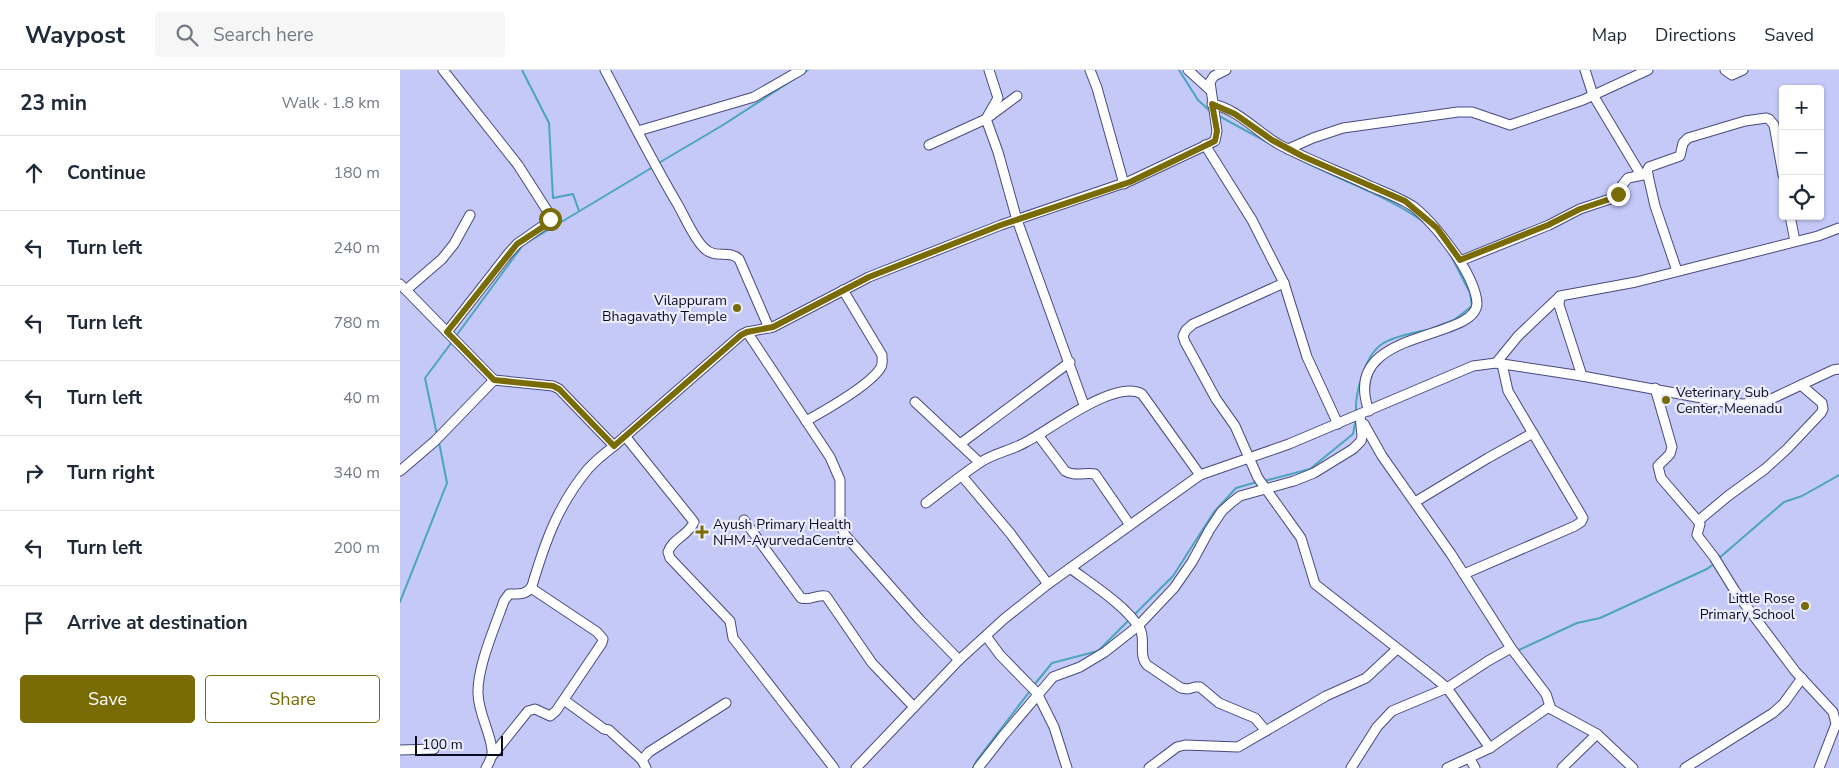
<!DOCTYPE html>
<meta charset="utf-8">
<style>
:root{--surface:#fff;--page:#f6f6f7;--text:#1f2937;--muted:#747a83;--line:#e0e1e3;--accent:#796c06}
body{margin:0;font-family:"Nunito Sans",sans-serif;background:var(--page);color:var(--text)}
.controls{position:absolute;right:15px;top:15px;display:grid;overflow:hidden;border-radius:5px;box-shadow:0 1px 4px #0004}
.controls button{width:45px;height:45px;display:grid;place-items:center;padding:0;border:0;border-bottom:1px solid var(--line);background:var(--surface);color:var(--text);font:25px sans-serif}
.scale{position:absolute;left:15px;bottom:12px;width:88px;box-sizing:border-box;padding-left:5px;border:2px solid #0c0c20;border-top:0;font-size:14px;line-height:18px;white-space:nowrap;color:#0c0c20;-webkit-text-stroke:4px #eaecfe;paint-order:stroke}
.stop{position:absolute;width:15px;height:15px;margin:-11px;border:4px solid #796c06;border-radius:50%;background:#fff}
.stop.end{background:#796c06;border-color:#fff;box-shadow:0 1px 5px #0008}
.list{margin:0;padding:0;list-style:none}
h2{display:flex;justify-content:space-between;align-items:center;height:65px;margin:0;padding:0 20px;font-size:21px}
h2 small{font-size:16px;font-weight:400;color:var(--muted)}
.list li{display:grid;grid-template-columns:32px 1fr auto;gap:15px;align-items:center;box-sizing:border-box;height:75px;padding:0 20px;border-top:1px solid var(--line)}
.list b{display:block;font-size:19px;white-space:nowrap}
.list em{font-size:16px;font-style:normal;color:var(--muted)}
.actions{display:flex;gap:10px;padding:15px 20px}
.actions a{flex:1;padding:11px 0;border:1px solid var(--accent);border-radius:5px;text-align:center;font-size:18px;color:var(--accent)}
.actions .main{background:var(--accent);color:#fff}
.icon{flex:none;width:28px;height:28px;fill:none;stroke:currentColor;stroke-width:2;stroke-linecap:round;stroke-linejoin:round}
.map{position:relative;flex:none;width:1439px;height:698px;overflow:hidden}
header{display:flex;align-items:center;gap:30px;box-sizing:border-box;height:70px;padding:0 25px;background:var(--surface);border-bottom:1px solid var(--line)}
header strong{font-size:24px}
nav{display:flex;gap:28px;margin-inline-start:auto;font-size:18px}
.search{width:350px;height:45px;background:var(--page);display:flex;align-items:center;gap:12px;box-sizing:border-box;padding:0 18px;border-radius:5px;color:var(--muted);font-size:19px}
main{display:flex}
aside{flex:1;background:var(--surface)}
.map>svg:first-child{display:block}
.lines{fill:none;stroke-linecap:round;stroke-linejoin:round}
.stream{stroke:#4da4be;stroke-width:2}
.minor-casing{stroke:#484b7c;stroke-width:11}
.minor{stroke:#fff;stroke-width:9}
.route{stroke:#796c06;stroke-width:6}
.poi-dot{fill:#796c06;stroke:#eaecfe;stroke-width:2}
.labels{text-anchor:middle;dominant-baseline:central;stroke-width:4.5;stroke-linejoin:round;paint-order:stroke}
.poi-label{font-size:14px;fill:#0c0c20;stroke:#eaecfe;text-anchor:end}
</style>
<header>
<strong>Waypost</strong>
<div class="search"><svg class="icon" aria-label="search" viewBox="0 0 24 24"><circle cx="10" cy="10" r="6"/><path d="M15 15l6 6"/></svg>Search here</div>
<nav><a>Map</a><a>Directions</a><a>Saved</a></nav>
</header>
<main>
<aside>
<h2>23 min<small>Walk · 1.8 km</small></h2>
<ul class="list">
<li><svg class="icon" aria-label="ahead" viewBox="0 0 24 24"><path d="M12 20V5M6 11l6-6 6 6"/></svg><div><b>Continue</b></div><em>180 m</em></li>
<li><svg class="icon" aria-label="left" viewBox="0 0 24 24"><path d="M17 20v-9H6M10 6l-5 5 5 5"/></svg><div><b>Turn left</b></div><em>240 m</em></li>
<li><svg class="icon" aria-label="left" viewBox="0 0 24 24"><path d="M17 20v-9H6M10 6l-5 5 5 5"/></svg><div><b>Turn left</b></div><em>780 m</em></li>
<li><svg class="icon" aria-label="left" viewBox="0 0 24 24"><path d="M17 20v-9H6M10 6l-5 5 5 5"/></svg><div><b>Turn left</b></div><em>40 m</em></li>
<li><svg class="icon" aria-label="right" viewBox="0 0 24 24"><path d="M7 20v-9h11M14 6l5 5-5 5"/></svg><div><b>Turn right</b></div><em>340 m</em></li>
<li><svg class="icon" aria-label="left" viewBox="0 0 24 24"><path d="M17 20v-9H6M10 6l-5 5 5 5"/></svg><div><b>Turn left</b></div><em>200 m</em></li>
<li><svg class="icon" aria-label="arrive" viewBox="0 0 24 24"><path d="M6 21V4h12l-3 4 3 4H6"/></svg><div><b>Arrive at destination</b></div></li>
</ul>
<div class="actions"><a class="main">Save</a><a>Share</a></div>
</aside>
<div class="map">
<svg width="1439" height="698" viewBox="0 0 1439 698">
<rect width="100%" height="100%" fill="#c4c9f8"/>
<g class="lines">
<g class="stream">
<polyline points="122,0 149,53 153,128 173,124 179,141"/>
<polyline points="779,0 798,30 811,42"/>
<polyline points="819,46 874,76"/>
<path d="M883 81C927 106 985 123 1025 153 1031 158 1035 165 1040 171"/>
<polyline points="257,94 323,55 408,0"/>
<polyline points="1041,255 1054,250 1072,236 1070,223 1049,182"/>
<polyline points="56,266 123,175 253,97"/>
<path d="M956 342C955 323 965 285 982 274 995 266 1013 263 1027 260"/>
<polyline points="37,365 25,308 52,272"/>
<polyline points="864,411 910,399 953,364 956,349"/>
<polyline points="1318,489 1384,432 1402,426 1439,405"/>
<polyline points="0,532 47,413 39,372"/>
<polyline points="734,545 773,506 814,442 836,418 857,412"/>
<polyline points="1119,580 1177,553 1200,548 1307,499 1315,493"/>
<polyline points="634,615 652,593 698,581 729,550"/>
<polyline points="573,698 577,690 630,621"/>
</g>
<g class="minor-casing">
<g id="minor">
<polyline points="43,0 118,95 150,145 150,149 147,153 117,174 108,184 47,262"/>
<path d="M205 0C229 45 252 91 278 135 286 149 293 167 304 178 316 190 328 179 339 189L369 258"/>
<polyline points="589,0 598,28 586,49 598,82 617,150 684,335"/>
<polyline points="690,0 697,18 724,114"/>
<polyline points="788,0 810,20"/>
<polyline points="1185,0 1193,25 1241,105"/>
<polyline points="1325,0 1332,5 1343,0"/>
<path d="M812 34C838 39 858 63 880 75 909 90 940 102 970 116 984 122 1001 128 1014 137 1031 151 1043 167 1056 185 1064 197 1076 218 1077 233 1077 272 938 257 969 341"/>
<polyline points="238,61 354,27 401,0"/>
<polyline points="529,75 586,49 617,26"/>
<polyline points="805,75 852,150 884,213 907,287 938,354"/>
<polyline points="888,79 913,68 943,58 1058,42 1072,42 1110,55 1183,30 1248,0"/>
<polyline points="1390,146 1395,171"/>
<polyline points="1060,191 1149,155 1180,139 1213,128 1223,114 1228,108 1248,104"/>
<polyline points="1277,201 1255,136 1247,101 1249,97 1280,86 1283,73 1288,68 1345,51 1366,48 1369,49 1374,55 1383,105"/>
<polyline points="884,213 793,254 786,260 783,266 785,272 816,329 835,356 858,408 901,468 915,514 1034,607 1047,618 1090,678"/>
<polyline points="0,214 94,310 35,371 0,401"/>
<polyline points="6,220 42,189 54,174 70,145"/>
<polyline points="347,262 430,387 440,410 440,454 445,465 520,550 559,590"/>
<polyline points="1096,293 1118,266 1159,227"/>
<polyline points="1182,306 1159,235 1160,226 1236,212 1418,166 1439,158"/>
<polyline points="1255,318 1272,377 1270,384 1258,396 1261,408 1298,451 1300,454 1297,465 1314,487 1335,521 1395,601 1433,642 1436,654 1419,698"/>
<polyline points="515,332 579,392"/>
<path d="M406 351C424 341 472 314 481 297 483 293 482 289 482 285L443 220"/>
<polyline points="964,354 982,386 1051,484 1111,578 1146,624 1151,639"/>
<path d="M638 365 665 401C675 407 685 402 695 404L730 455"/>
<path d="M225 366 294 452C289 465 272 469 268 482L270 488 330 551 333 568 434 698"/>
<polyline points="560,374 670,292"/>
<polyline points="214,376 341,265 347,262 373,257 469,207 601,155 730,111 815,71 817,61 810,12 814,6 826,0"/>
<polyline points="562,406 610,463 648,514"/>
<polyline points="1015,432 1088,388 1133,363"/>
<path d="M526 433C543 420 560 406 578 394 592 383 611 381 626 372 650 360 715 308 742 324L800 405"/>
<path d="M344 450 401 528C410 531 417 524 426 526L472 593 514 637"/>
<polyline points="1298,451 1328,426 1365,399 1387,379 1421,343 1423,339 1422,333 1401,315"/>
<path d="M670 498C690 513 728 537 740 559 746 570 738 585 747 595L781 618 788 619 795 617H800L819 633 855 648 866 661"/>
<polyline points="1064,504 1175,456 1181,452 1183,448 1108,321 1102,294"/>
<polyline points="586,566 600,585 637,623 654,657 667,698"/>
<polyline points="164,630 204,659 209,660 242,690"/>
<polyline points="0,680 34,679"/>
<polyline points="92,686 128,641 135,639 150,646 156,641 202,573 203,569 197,562 131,518"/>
<polyline points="1070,689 1075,698"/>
<path d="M86 698C89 693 93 686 92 680 90 661 79 645 78 624 77 597 95 557 104 531L109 524C119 524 127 525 132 516 145 472 158 435 188 399 195 391 205 383 214 376L159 319 153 316 94 310"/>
<polyline points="246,698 242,690 249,682 326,633"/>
<polyline points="456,698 559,590 604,549 648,514 800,405 889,374 1073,296 1096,293 1182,306 1329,333 1343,334 1367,331 1433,300 1439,299"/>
<polyline points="578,698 603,666 653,607 680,597 705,582 738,556 774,518 792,492 810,459 822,441 831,433 840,426 894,411 914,403 953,379 961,371 962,366 960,345"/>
<polyline points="749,698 777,677 785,675 838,677 926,626 966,608 997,579"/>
<polyline points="951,698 977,657 992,641 1047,618 1088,591 1111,578"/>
<polyline points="1047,698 1090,678 1147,638 1151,639 1197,664 1233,698"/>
<polyline points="1162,698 1197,664"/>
<polyline points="1285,698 1373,643 1384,633 1402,608"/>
</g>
</g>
<use href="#minor" class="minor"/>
</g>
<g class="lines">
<polyline class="route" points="150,149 143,157 117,174 47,262 94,310 153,316 159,319 214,376 341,265 347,262 373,257 469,207 601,155 730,112 815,71 817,61 812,34 835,44 872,70 902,86 1005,131 1037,158 1060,190 1148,155 1180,139 1213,128 1218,124"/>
</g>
<g class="poi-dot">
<circle cx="337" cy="238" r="5"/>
<circle cx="1266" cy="330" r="5"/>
<path d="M299.5 454.5h5v5h5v5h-5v5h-5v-5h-5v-5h5z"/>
<circle cx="1405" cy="536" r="5"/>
</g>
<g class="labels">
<g class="poi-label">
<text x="327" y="230">Vilappuram<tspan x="327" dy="16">Bhagavathy Temple</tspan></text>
<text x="1276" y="322" text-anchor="start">Veterinary Sub<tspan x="1276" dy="16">Center, Meenadu</tspan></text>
<text x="313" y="454" text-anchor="start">Ayush Primary Health<tspan x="313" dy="16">NHM-AyurvedaCentre</tspan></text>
<text x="1395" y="528">Little Rose<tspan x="1395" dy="16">Primary School</tspan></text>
</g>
</g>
</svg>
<div class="controls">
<button>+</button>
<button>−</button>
<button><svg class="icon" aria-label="locate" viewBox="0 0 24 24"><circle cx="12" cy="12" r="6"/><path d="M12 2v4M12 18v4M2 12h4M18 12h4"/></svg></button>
</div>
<div class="scale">100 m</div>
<div class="stop" style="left:150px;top:149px"></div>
<div class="stop end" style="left:1218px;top:124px"></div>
</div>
</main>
